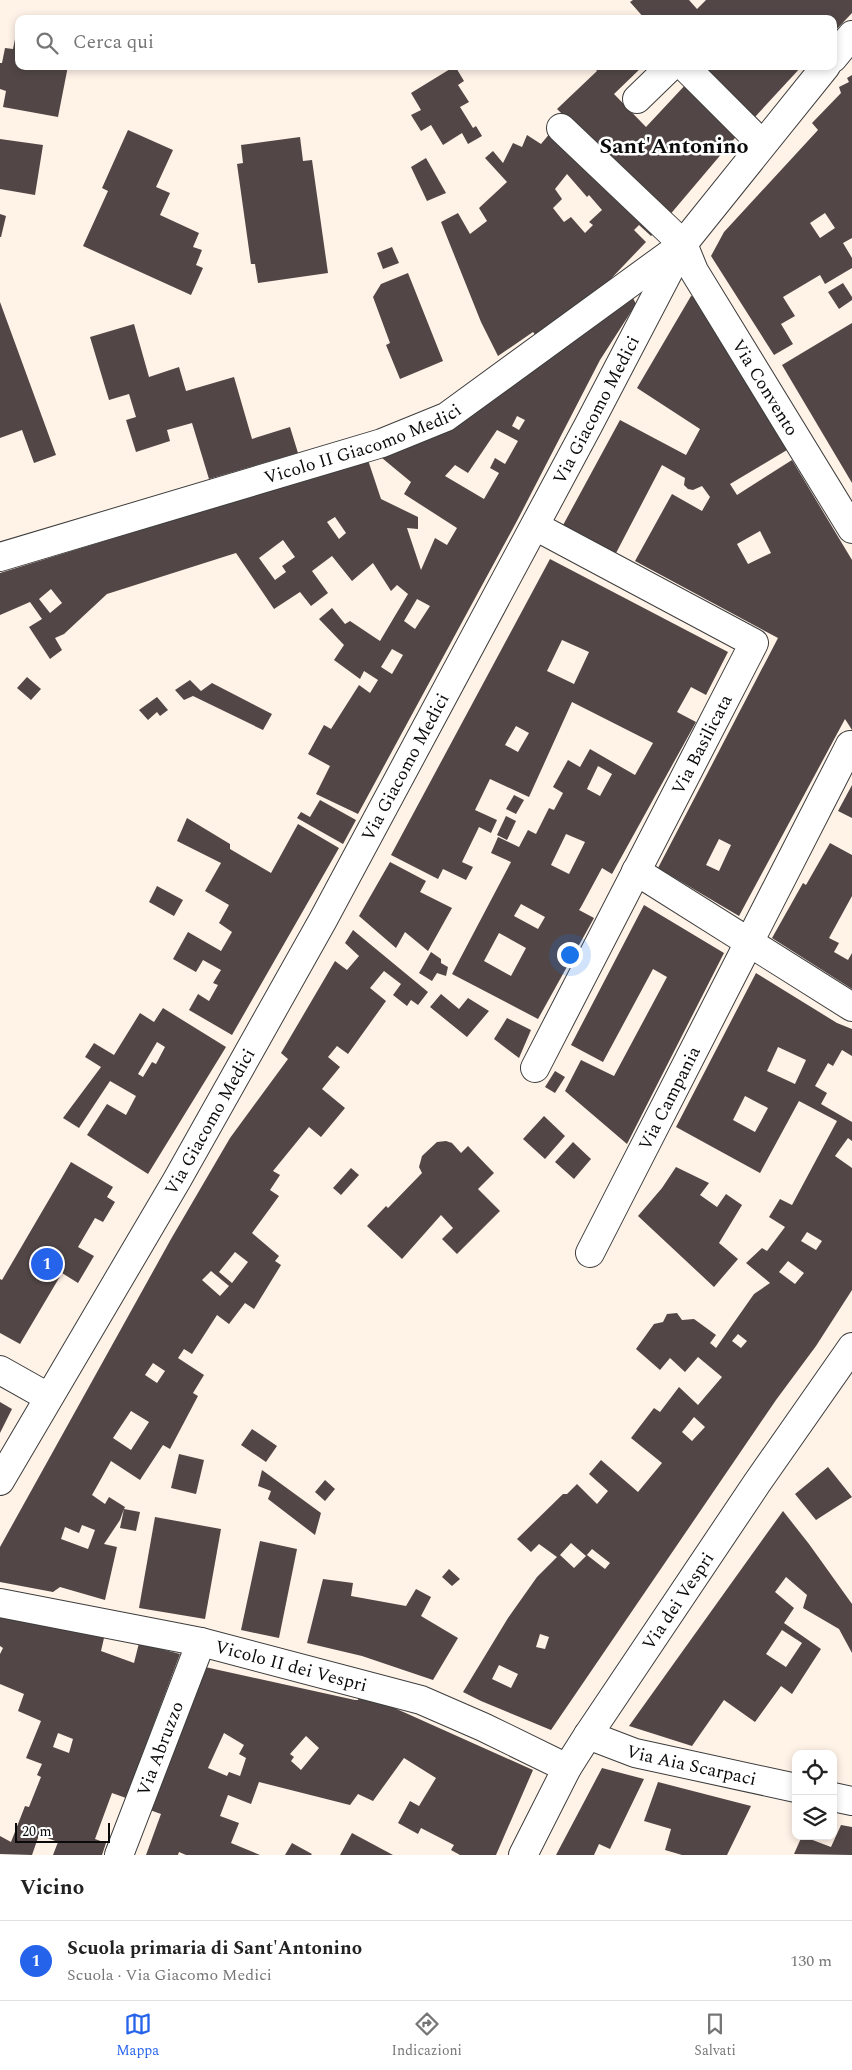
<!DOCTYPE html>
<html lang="it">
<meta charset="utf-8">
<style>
:root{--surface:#fff;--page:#f6f6f6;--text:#222;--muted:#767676;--line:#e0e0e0;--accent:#2563eb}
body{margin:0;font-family:Spectral,serif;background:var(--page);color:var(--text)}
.controls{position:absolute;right:15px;bottom:15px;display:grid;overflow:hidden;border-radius:10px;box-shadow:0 2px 8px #0003}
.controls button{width:45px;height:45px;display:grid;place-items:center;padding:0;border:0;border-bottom:1px solid var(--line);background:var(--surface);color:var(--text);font:25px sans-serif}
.scale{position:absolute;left:15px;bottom:12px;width:95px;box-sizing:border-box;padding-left:5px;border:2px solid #0a0a0a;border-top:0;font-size:14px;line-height:18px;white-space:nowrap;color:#0a0a0a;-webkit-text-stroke:4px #fff;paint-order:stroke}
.you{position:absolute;left:569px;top:954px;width:18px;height:18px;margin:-12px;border:4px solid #fff;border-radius:50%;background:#1a73e8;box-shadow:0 0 0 8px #1a73e833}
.badge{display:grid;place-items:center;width:32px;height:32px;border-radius:50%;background:var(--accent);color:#fff;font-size:16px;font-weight:700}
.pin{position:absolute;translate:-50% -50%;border:2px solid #fff;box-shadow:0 1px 5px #0006}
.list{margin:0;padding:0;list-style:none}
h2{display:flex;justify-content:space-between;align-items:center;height:65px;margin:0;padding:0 20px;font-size:21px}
h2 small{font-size:16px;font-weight:400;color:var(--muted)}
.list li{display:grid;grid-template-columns:32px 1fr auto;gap:15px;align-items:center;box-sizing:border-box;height:80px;padding:0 20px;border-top:1px solid var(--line)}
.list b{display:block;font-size:19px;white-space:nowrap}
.list p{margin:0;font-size:16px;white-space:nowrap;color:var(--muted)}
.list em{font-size:16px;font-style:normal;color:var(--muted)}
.icon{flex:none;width:28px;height:28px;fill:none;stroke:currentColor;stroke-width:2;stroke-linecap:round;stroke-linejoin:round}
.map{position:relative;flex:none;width:852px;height:1855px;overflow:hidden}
.search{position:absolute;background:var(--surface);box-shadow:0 2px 8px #0003;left:15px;right:15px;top:15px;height:55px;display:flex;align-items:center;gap:12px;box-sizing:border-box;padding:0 18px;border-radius:10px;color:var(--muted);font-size:19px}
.sheet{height:145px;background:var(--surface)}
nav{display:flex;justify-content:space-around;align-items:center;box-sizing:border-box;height:70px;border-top:1px solid var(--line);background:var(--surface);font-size:14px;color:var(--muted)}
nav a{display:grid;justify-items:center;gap:2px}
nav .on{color:var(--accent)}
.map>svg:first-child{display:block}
.building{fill:#524746;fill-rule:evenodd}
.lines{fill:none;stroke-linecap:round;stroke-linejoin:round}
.minor-casing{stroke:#3d3d3d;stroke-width:30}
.minor{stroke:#fff;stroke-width:28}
.labels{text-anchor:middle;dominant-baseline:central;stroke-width:5;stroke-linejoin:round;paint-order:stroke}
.street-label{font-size:18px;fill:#0a0a0a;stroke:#fff}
.district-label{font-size:22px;font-weight:bold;fill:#0a0a0a;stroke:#fff}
</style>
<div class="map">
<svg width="852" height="1855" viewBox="0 0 852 1855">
<rect width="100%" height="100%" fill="#fff2e7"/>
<g class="building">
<polygon points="633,0 689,0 697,9 706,0 852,0 852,13 833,33 833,19 645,19 630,2"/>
<polygon points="18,24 19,66 68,66 58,117 3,107 6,91 0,89 0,63 2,63 5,48 13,49"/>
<polygon points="455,66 464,81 458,85 469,102 460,107 473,128 476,126 482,136 468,144 462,133 443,145 431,125 421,131 411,115 421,110 411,93"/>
<polygon points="593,66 643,66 614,94 646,127 688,82 740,132 668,217 557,109 597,71"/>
<polygon points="703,66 802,66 754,118"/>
<path d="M852 75V238L843 243 852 258V268L825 284 820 275 783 297 795 316 781 324 793 344 774 355 711 256 724 232 818 130 812 123 841 93 839 87 849 82 847 78ZM825 213 835 228 820 238 810 223Z"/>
<polygon points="128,130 173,150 156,187 170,193 160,215 199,233 193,247 202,250 196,265 203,268 191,295 83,246 108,191 102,188"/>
<path d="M551 132 660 227 651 236 639 225 634 230 646 242 605 285 537 337 533 332 498 356 481 322 441 222 458 213 470 234 487 221 479 208 507 182 485 158 493 151 503 163 513 143 522 147 527 135 541 144ZM567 174 587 197 589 195 602 210 589 222 593 225 585 233 571 217 564 222 553 208 562 199 555 189Z"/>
<polygon points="300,137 303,161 312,160 328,273 258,283 255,264 251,264 237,164 243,163 241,145"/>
<polygon points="0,139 43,145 35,195 0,189"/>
<polygon points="426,158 446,193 427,201 411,167"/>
<polygon points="0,214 6,216 1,237 0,237"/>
<polygon points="392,247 399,263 383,269 377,253"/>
<polygon points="408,273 443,361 400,379 386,345 390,343 373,297 381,284"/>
<polygon points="843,283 852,297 852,300 839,309 828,292"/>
<path d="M691 296 695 297 787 450 730 484 737 495 792 460 852 560V730L845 719 739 916 658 868 778 638 635 561 672 494 702 511 710 497 702 486 693 490 688 489 684 485 685 478 662 465 615 555 562 527 620 420 686 455 700 429 637 388ZM760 531 771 553 748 564 737 544ZM719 839 731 845 719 871 706 865Z"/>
<path d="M633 298 636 304 600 360 518 519 358 814 316 794 330 766 308 754 324 725 331 729 359 685 370 693 378 680 364 671 360 679 334 660 344 645 319 619 332 608 345 624 350 621 380 641 408 594 397 585 391 591 373 563 352 581 332 556 312 571 328 593 311 606 300 592 274 609 236 553 107 594 64 634 55 638 62 650 50 659 29 627 42 619 30 602 0 615V573L368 460 381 499 418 517V529L407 528 421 570 435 538 447 545 457 528 404 494 411 482 382 458 441 432ZM517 416 525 420 519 430 512 426ZM497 430 518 441 505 464 495 458 490 468 499 473 484 499 445 476 455 465 468 473ZM335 517 346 533 339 539 327 522ZM283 540 295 557 282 566 286 572 275 580 259 558ZM51 589 62 603 50 613 39 599ZM417 599 430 606 415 629 404 621ZM392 649 403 655 392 674 381 667Z"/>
<polygon points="0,302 56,455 34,463 22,430 0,438"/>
<polygon points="852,323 852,483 782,365"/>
<polygon points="134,324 149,377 179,367 186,391 234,377 252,439 290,427 298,453 209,479 192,423 167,430 170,441 136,452 126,420 136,417 129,394 109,400 90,337"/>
<path d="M550 559 728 652 706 695 691 687 677 712 696 722 612 874 602 868 581 907 579 910 594 918 538 1019 452 974 511 862 491 853 498 837 519 847 528 830 536 834 549 808 554 810 563 793 553 787 568 760 580 767 590 749 635 775 653 743 572 702 529 797 490 779 475 810 497 820 491 833 479 827 462 862 473 867 466 880 443 869 438 879 391 855ZM562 640 589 652 574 684 547 671ZM516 726 529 733 518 752 505 745ZM598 766 612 774 600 796 587 789ZM566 834 585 842 569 874 551 865ZM521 904 545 917 538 929 514 916ZM499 933 526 948 511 976 484 961Z"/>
<polygon points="27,677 41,689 31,700 17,688"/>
<polygon points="190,680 201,691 212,683 272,714 263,730 193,696 184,700 175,690"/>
<polygon points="157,697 168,710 160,716 157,712 148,720 139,710"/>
<polygon points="852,785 852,818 838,811"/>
<polygon points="514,795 524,800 516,814 506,809"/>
<polygon points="320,800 356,820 343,844 297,818 301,812 310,817"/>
<polygon points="506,816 516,821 507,840 497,835"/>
<polygon points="187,818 230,844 230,849 271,873 298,824 339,848 232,1035 189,1010 198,994 209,1001 218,985 213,983 221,970 203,960 196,972 173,959 188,932 221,951 232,932 219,923 229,905 205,891 221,863 177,841"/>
<polygon points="830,843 852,855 852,896 829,938 839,943 834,952 848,960 852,953 852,989 772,938 803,883 806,885"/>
<polygon points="390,862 426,881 420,892 452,908 428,951 405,932 396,948 359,916"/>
<polygon points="157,886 183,900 174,916 149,902"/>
<polygon points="644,905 724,953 627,1144 565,1091 581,1060 614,1076 667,977 653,969 603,1062 571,1045"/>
<path d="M353 930 428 992 418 1005 411 1000 407 1006 393 995 401 984 384 971 370 988 386 1001 348 1054 337 1046 328 1057 340 1067 322 1089 345 1108 321 1137 309 1127 273 1171 280 1175 270 1190 279 1196 252 1233 279 1256 275 1261 281 1265 254 1309 245 1303 229 1324 217 1315 192 1354 184 1349 178 1358 204 1375 193 1393 198 1396 170 1449 163 1445 140 1480 111 1461 92 1495 105 1504 109 1497 125 1507 124 1509 140 1512 136 1531 120 1528 124 1509 120 1520 104 1544 117 1547 105 1600 60 1587 53 1592 0 1582V1547L171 1239 230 1138 288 1059 281 1053 335 961 347 970 359 956 345 943ZM235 1252 248 1262 232 1283 219 1272ZM211 1271 229 1286 220 1296 202 1280ZM153 1363 165 1371 157 1383 145 1375ZM131 1411 149 1422 131 1450 113 1438ZM82 1525 95 1530 88 1549 61 1539 65 1527 79 1533Z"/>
<polygon points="431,952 441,959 441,963 448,967 446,976 437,973 432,981 419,973"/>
<path d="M756 973 837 1023 852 1029V1056L842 1050 833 1066 828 1063 815 1086 827 1093 821 1104 852 1122V1141L848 1138 835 1156 852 1168V1290L816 1346 776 1400 551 1730 481 1701 463 1692 508 1618 537 1577 557 1557 539 1544 531 1552 517 1539 563 1494H567L577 1484 597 1504 608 1491 589 1474 601 1460 638 1492 662 1463 631 1438 654 1408 660 1412 679 1387 698 1405 722 1377 698 1357 685 1372 670 1358 660 1370 636 1349 654 1324 663 1322 667 1314 677 1313 682 1320 694 1319 716 1335 710 1343 716 1348 754 1294 770 1283 746 1263 762 1248 767 1251 785 1227 769 1217 780 1199 792 1205 837 1121 799 1101 760 1173 676 1127ZM778 1047 806 1060 795 1084 767 1071ZM745 1096 768 1108 755 1132 733 1120ZM807 1232 822 1241 816 1250 801 1241ZM788 1261 804 1273 795 1284 779 1272ZM738 1334 747 1341 741 1348 732 1341ZM694 1417 705 1427 692 1441 682 1432ZM571 1543 586 1556 592 1549 610 1563 605 1569 587 1555 574 1568 560 1555ZM540 1634 549 1637 545 1649 536 1647ZM499 1665 518 1674 511 1688 492 1679Z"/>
<polygon points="441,994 459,1009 468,998 489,1011 467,1037 430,1007"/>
<path d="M163 1008 226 1047 148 1174 87 1135 107 1104 126 1115 136 1096 110 1081 79 1128 63 1118 101 1067 85 1057 94 1043 114 1055 140 1013 154 1022ZM157 1042 165 1047 156 1064 152 1062 143 1077 138 1074Z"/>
<polygon points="507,1018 531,1030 519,1058 494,1039"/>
<polygon points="555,1071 565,1077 555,1093 545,1087"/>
<polygon points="544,1116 565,1136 545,1159 523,1139"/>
<polygon points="446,1141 452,1143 461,1153 468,1146 494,1173 478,1189 500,1211 457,1254 442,1239 453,1228 441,1215 402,1259 367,1226 386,1206 388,1208 422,1173 419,1167 422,1156 437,1142"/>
<polygon points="573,1142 591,1159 574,1179 555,1162"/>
<polygon points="71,1162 113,1187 107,1197 115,1202 103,1222 95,1218 78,1247 94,1256 78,1283 62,1273 20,1344 0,1333 0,1279 2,1280"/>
<polygon points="676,1167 709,1183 700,1195 717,1207 726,1194 742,1205 719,1243 738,1259 714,1287 638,1216 662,1188"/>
<polygon points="351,1168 359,1175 341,1195 333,1188"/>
<polygon points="0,1402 12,1409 0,1433"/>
<polygon points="252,1429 277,1446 266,1462 241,1445"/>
<polygon points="179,1454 204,1460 196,1494 171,1488"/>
<polygon points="828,1467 852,1497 816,1520 795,1494"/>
<polygon points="262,1470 321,1513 315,1535 268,1499 271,1491 258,1486"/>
<polygon points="325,1480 335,1489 325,1501 315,1492"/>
<path d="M783 1511 809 1544 852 1604V1653L839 1629 803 1608 807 1595 786 1577 775 1592 794 1608 784 1623 821 1649 792 1694 781 1686 755 1722 724 1700 692 1746 629 1726ZM782 1630 802 1643 786 1667 766 1654Z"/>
<polygon points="155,1517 221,1529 205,1619 139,1608"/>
<polygon points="260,1541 297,1549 279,1638 241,1630"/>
<polygon points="449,1569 460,1579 452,1586 442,1577"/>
<polygon points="323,1579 353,1583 351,1596 406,1606 416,1589 431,1597 421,1616 458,1638 433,1680 362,1656 307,1643"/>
<path d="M0 1613 104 1638 101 1651 134 1663 139 1643 180 1654 126 1798 112 1793 95 1839 106 1843 102 1855H53L58 1842 39 1835 32 1855 0 1854V1836L11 1842 25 1806 29 1807 41 1777 37 1775 42 1764 26 1758 41 1721 18 1711 24 1694 0 1684V1654L3 1648 0 1646ZM58 1733 73 1739 69 1753 53 1747Z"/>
<path d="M205 1667 355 1700H358L361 1693 533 1770 496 1855H460L451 1850 454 1845 421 1828 418 1834 398 1823 410 1801 419 1806 436 1778 404 1758 373 1801 358 1794 350 1805 259 1782 251 1804 228 1795 220 1816 239 1823 231 1843 260 1855H186L179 1852 178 1855H146L161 1814 147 1809ZM224 1733 244 1745 239 1754 246 1758 240 1776 229 1772 227 1776 208 1768ZM306 1736 319 1748 301 1770 291 1761 294 1757 290 1754Z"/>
<polygon points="602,1768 644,1779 610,1849 599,1844 594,1855 556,1855"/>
<polygon points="658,1782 751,1806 727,1855 682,1855 665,1850 671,1829 644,1821"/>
<polygon points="841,1825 852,1827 852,1855 794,1854 802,1836 831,1847"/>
<polygon points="352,1833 393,1855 340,1855"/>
<polygon points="292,1843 312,1854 311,1855 285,1855"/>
</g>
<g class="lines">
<g class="minor-casing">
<g id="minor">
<polyline points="833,58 852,35"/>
<polyline points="684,66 762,144"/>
<polyline points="637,99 671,66"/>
<path id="s1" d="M561 128 683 244 694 271 852 529"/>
<path id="s2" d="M0 557 382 443 446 417 678 248"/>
<polyline points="636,871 852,1007"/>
<path id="s3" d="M535 1068 754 643 535 526"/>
<path id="s4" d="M590 1253 850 745"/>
<polyline points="0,1370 48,1397"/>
<path id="s5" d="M0 1481 177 1180 323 920 588 426 683 244 826 66"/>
<path id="s6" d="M0 1603 201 1642 421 1700 483 1727 567 1768"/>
<path id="s7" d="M588 1735 635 1753 796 1788"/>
<polyline points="833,1797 852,1801"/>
<path id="s8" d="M119 1855 201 1642"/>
<path id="s9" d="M523 1855 567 1768 588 1735 757 1483 852 1347"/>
</g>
</g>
<use href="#minor" class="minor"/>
</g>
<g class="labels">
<g class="street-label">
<text stroke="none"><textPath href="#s1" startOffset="334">Via Convento</textPath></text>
<text stroke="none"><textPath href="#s5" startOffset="1226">Via Giacomo Medici</textPath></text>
<text stroke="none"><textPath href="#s2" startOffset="380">Vicolo II Giacomo Medici</textPath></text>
<text stroke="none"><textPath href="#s3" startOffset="364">Via Basilicata</textPath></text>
<text stroke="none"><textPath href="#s5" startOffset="821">Via Giacomo Medici</textPath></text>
<text stroke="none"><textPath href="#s4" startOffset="174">Via Campania</textPath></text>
<text stroke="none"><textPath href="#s5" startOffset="416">Via Giacomo Medici</textPath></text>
<text stroke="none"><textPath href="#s9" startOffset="298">Via dei Vespri</textPath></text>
<text stroke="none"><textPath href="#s6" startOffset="298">Vicolo II dei Vespri</textPath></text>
<text stroke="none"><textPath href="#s8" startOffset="114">Via Abruzzo</textPath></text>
<text stroke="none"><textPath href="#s7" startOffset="108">Via Aia Scarpaci</textPath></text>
</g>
<g class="district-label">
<text x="674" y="146">Sant'Antonino</text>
</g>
</g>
</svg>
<div class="controls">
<button><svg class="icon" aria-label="locate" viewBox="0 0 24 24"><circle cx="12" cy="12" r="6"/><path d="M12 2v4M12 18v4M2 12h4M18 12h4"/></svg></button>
<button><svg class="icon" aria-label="layers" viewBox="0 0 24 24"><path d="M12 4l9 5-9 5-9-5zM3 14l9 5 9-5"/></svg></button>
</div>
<div class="scale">20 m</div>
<div class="you"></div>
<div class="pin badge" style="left:47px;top:1264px">1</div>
<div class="search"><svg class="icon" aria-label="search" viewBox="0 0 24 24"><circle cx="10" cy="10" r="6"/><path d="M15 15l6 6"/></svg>Cerca qui</div>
</div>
<section class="sheet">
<h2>Vicino<small></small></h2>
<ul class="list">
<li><span class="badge">1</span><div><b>Scuola primaria di Sant'Antonino</b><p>Scuola · Via Giacomo Medici</p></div><em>130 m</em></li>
</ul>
</section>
<nav>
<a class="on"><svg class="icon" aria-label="map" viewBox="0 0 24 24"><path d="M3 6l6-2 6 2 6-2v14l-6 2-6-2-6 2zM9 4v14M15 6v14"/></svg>Mappa</a>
<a><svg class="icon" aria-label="directions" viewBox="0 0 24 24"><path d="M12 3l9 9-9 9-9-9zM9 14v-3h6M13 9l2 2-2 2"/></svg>Indicazioni</a>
<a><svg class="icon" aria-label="saved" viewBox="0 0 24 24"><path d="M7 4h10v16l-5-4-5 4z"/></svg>Salvati</a>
</nav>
